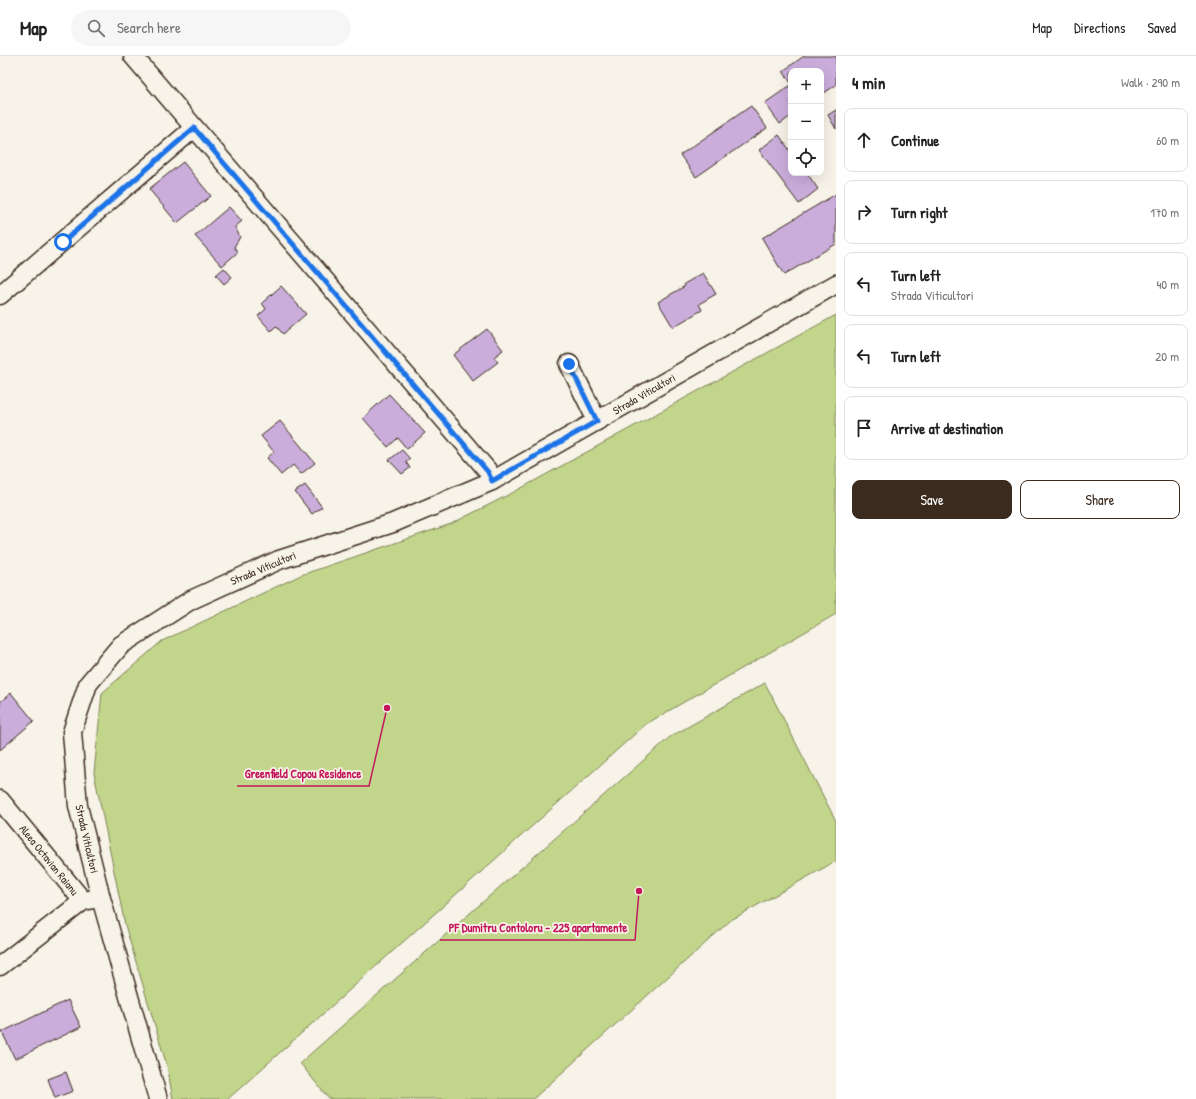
<!DOCTYPE html>
<meta charset="utf-8">
<style>
:root{--surface:#fff;--page:#f6f6f6;--text:#222;--muted:#767676;--line:#e0e0e0;--accent:#3b2a1e}
body{margin:0;font-family:"Patrick Hand",sans-serif;background:var(--page);color:var(--text)}
.controls{position:absolute;right:12px;top:12px;display:grid;overflow:hidden;border-radius:8px;box-shadow:0 4px 16px #0002}
.controls button{width:36px;height:36px;display:grid;place-items:center;padding:0;border:0;border-bottom:1px solid var(--line);background:var(--surface);color:var(--text);font:20px sans-serif}
.stop{position:absolute;width:12px;height:12px;margin:-9px;border:3px solid #1a73e8;border-radius:50%;background:#fff}
.stop.end{background:#1a73e8;border-color:#fff;box-shadow:0 1px 4px #0008}
.list{margin:0;padding:0;list-style:none}
h2{display:flex;justify-content:space-between;align-items:center;height:52px;margin:0;padding:0 16px;font-size:17px}
h2 small{font-size:13px;font-weight:400;color:var(--muted)}
.list li{display:grid;grid-template-columns:26px 1fr auto;gap:12px;align-items:center;box-sizing:border-box;height:64px;margin:0 8px 8px;padding:0 8px;border:1px solid var(--line);border-radius:8px}
.list b{display:block;font-size:15px;white-space:nowrap}
.list p{margin:0;font-size:13px;white-space:nowrap;color:var(--muted)}
.list em{font-size:13px;font-style:normal;color:var(--muted)}
.actions{display:flex;gap:8px;padding:12px 16px}
.actions a{flex:1;padding:9px 0;border:1px solid var(--accent);border-radius:8px;text-align:center;font-size:14px;color:var(--accent)}
.actions .main{background:var(--accent);color:#fff}
.icon{flex:none;width:22px;height:22px;fill:none;stroke:currentColor;stroke-width:2;stroke-linecap:round;stroke-linejoin:round}
.map{position:relative;flex:none;width:836px;height:1043px;overflow:hidden}
header{display:flex;align-items:center;gap:24px;box-sizing:border-box;height:56px;padding:0 20px;background:var(--surface);border-bottom:1px solid var(--line)}
header strong{font-size:19px}
nav{display:flex;gap:22px;margin-inline-start:auto;font-size:14px}
.search{width:280px;height:36px;background:var(--page);display:flex;align-items:center;gap:10px;box-sizing:border-box;padding:0 14px;border-radius:22px;color:var(--muted);font-size:15px}
main{display:flex}
aside{flex:1;background:var(--surface)}
.map>svg:first-child{display:block}
.green{fill:#c1d68b;stroke:#7e8054}
.building{fill:#caaddb;stroke:#3b2a1e}
.lines{fill:none;stroke-linecap:round;stroke-linejoin:round}
.minor-casing{stroke:#3b2a1e;stroke-width:21}
.minor{stroke:#f7f3e8;stroke-width:18}
.route{stroke:#1a73e8;stroke-width:5}
.labels{text-anchor:middle;dominant-baseline:central;stroke-width:3.5;stroke-linejoin:round;paint-order:stroke}
.street-label{font-size:11px;fill:#3b2a1e;stroke:#f7f3e8}
.leader{fill:none;stroke:#c2185b;stroke-width:1.5}
.callout-dot{fill:#c2185b;stroke:#f7f3e8;stroke-width:1.5}
.callout-label{font-size:12px;text-anchor:middle;font-weight:bold;fill:#c2185b;stroke:#f7f3e8;stroke-width:3.5;stroke-linejoin:round;paint-order:stroke}
</style>
<header>
<strong>Map</strong>
<div class="search"><svg class="icon" aria-label="search" viewBox="0 0 24 24"><circle cx="10" cy="10" r="6"/><path d="M15 15l6 6"/></svg>Search here</div>
<nav><a>Map</a><a>Directions</a><a>Saved</a></nav>
</header>
<main>
<div class="map">
<svg width="836" height="1043" viewBox="0 0 836 1043">
<rect width="100%" height="100%" fill="#f7f3e8"/>
<filter id="ink" filterUnits="userSpaceOnUse"><feTurbulence type="fractalNoise" baseFrequency=".025" numOctaves="2"/><feDisplacementMap in="SourceGraphic" scale="8" xChannelSelector="R" yChannelSelector="G"/><feConvolveMatrix kernelMatrix="1 2 1 2 8 2 1 2 1" color-interpolation-filters="sRGB"/></filter>
<g filter="url(#ink)">
<g class="green">
<polygon points="836,259 836,558 646,668 228,1043 173,1043 167,1010 125,869 94,717 102,637 162,585 301,519 451,468 516,435"/>
<polygon points="765,627 836,765 836,805 731,864 533,1043 329,1043 300,1007 670,681"/>
</g>
<g class="building">
<polygon points="804,0 836,0 836,29 821,39 821,15 791,15 791,27 783,15"/>
<polygon points="791,29 791,60 780,68 765,47"/>
<polygon points="751,50 767,72 696,121 680,99"/>
<polygon points="836,54 836,73 828,59"/>
<polygon points="779,79 791,96 791,117 807,117 818,133 799,148 759,94"/>
<polygon points="183,106 211,140 177,167 149,133"/>
<polygon points="836,138 836,188 784,219 762,182"/>
<polygon points="229,151 242,165 235,171 240,181 234,191 238,196 222,210 195,180"/>
<polygon points="224,212 232,221 224,228 216,219"/>
<polygon points="703,217 716,238 699,248 702,254 673,271 658,246 685,230 684,228"/>
<polygon points="281,230 306,258 283,278 276,270 271,275 258,260 266,253 262,247"/>
<polygon points="487,273 503,294 494,301 498,306 473,325 453,299"/>
<polygon points="389,338 425,377 407,393 398,382 388,391 363,362"/>
<polygon points="280,365 315,407 301,418 293,409 281,419 267,402 274,396 261,380"/>
<polygon points="402,394 410,403 406,406 410,412 402,418 389,404"/>
<polygon points="305,429 322,451 312,458 295,436"/>
<polygon points="11,637 34,665 0,694 0,646"/>
<polygon points="68,944 81,971 15,1003 2,976"/>
<polygon points="66,1016 73,1035 55,1042 48,1023"/>
</g>
<g class="lines">
<g class="minor-casing">
<g id="minor">
<polyline points="133,0 488,415 492,425"/>
<polyline points="0,239 194,72"/>
<polyline points="569,308 597,365"/>
<polyline points="0,744 83,845"/>
<polyline points="0,910 83,845 94,843"/>
<polyline points="158,1043 101,842 78,750 72,676 88,628 121,589 191,544 279,504 393,467 492,425 836,228"/>
</g>
</g>
<use href="#minor" class="minor"/>
</g>
</g>
<g class="lines" filter="url(#ink)">
<polyline class="route" points="63,186 194,72 488,416 492,425 597,365 569,308"/>
</g>
<g class="labels">
<g class="street-label">
<text transform="translate(644 338) rotate(-30)">Strada Viticultori</text>
<text transform="translate(263 512) rotate(-23)">Strada Viticultori</text>
<text transform="translate(87 783) rotate(77)">Strada Viticultori</text>
<text transform="translate(49 804) rotate(51)">Aleea Octavian Raianu</text>
</g>
</g>
<path class="leader" d="M387 652L369 730H237M639 835L635 884H440"/>
<g class="callout-dot">
<circle cx="387" cy="652" r="4"/>
<circle cx="639" cy="835" r="4"/>
</g>
<g class="callout-label">
<text x="303" y="722">Greenfield Copou Residence</text>
<text x="538" y="876">PF Dumitru Contoloru - 225 apartamente</text>
</g>
</svg>
<div class="controls">
<button>+</button>
<button>−</button>
<button><svg class="icon" aria-label="locate" viewBox="0 0 24 24"><circle cx="12" cy="12" r="6"/><path d="M12 2v4M12 18v4M2 12h4M18 12h4"/></svg></button>
</div>
<div class="stop" style="left:63px;top:186px"></div>
<div class="stop end" style="left:569px;top:308px"></div>
</div>
<aside>
<h2>4 min<small>Walk · 290 m</small></h2>
<ul class="list">
<li><svg class="icon" aria-label="ahead" viewBox="0 0 24 24"><path d="M12 20V5M6 11l6-6 6 6"/></svg><div><b>Continue</b></div><em>60 m</em></li>
<li><svg class="icon" aria-label="right" viewBox="0 0 24 24"><path d="M7 20v-9h11M14 6l5 5-5 5"/></svg><div><b>Turn right</b></div><em>170 m</em></li>
<li><svg class="icon" aria-label="left" viewBox="0 0 24 24"><path d="M17 20v-9H6M10 6l-5 5 5 5"/></svg><div><b>Turn left</b><p>Strada Viticultori</p></div><em>40 m</em></li>
<li><svg class="icon" aria-label="left" viewBox="0 0 24 24"><path d="M17 20v-9H6M10 6l-5 5 5 5"/></svg><div><b>Turn left</b></div><em>20 m</em></li>
<li><svg class="icon" aria-label="arrive" viewBox="0 0 24 24"><path d="M6 21V4h12l-3 4 3 4H6"/></svg><div><b>Arrive at destination</b></div></li>
</ul>
<div class="actions"><a class="main">Save</a><a>Share</a></div>
</aside>
</main>
